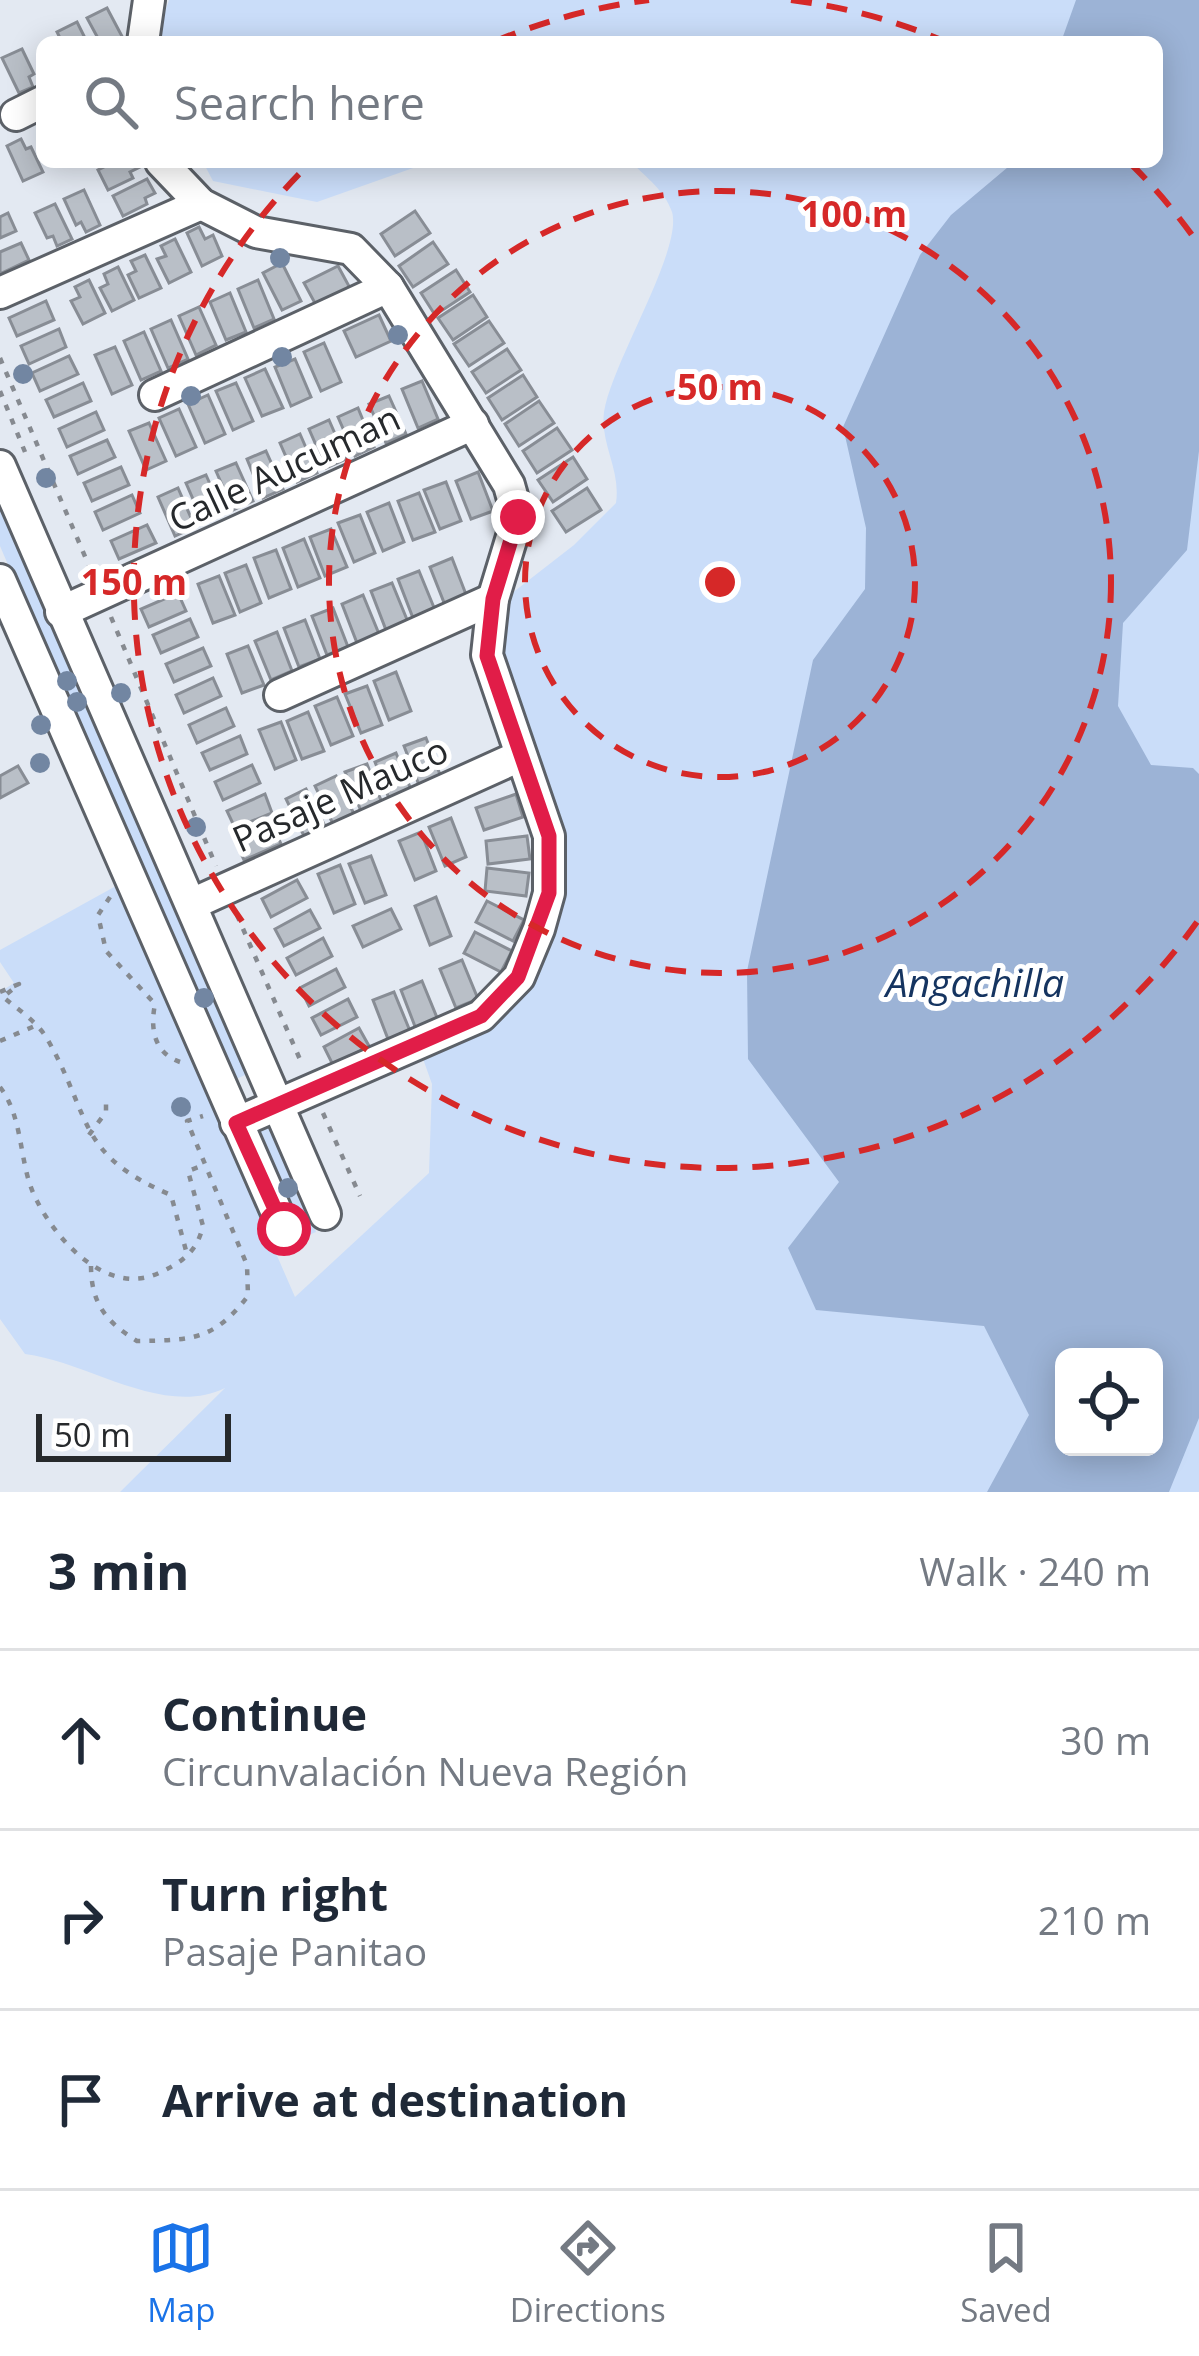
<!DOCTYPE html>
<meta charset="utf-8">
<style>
:root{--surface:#fff;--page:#f6f6f7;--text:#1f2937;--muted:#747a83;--line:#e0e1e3;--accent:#1a73e8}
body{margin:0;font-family:"Open Sans",sans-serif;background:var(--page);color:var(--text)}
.controls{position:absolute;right:36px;bottom:36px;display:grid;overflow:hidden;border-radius:18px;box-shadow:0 6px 30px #0003}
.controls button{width:108px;height:108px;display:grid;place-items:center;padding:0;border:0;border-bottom:3px solid var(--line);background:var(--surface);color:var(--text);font:60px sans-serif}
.scale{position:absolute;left:36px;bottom:30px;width:195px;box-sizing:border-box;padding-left:12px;border:6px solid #26292c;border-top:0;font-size:33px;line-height:42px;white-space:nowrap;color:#26292c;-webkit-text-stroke:9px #fff;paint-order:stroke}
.stop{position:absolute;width:36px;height:36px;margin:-27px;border:9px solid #e11d48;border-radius:50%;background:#fff}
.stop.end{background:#e11d48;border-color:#fff;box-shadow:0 3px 12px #0008}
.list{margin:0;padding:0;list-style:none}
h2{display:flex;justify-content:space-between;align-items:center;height:156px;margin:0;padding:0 48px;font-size:51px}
h2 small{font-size:39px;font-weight:400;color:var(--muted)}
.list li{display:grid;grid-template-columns:78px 1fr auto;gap:36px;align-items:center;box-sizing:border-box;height:180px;padding:0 48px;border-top:3px solid var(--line)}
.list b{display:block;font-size:45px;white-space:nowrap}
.list p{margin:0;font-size:39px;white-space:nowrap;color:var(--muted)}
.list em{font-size:39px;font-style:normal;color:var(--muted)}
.icon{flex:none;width:66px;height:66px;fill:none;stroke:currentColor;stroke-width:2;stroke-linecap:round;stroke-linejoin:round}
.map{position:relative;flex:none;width:1199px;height:1492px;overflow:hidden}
.search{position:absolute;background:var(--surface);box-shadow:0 6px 30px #0003;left:36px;right:36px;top:36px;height:132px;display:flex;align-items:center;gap:30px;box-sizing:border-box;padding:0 42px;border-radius:18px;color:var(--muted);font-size:45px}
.sheet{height:696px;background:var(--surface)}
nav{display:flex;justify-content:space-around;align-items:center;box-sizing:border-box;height:168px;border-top:3px solid var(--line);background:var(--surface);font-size:33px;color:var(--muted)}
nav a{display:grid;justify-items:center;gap:6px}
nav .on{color:var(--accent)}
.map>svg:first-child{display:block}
.green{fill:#caddf9;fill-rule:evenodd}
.water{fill:#9cb3d6;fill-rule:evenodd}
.building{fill:#b9bfc7;stroke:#888d95;stroke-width:3}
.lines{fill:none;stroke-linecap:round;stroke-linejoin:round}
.minor-casing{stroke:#5c6168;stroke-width:36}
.path{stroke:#868a90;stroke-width:4.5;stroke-dasharray:6 9;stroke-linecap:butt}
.minor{stroke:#fff;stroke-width:30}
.tree{fill:#7286a2}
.route{stroke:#e11d48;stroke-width:15}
.ring{fill:none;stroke:#d62828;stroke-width:6;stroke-dasharray:21 15}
.labels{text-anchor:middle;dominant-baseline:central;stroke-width:10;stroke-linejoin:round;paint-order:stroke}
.street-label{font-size:36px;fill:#26292c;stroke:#fff}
.water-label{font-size:39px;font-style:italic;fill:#153460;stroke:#fff}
.centre{fill:#d62828;stroke:#fff;stroke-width:6}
.ring-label{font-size:36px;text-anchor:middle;font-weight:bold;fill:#d62828;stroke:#fff;stroke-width:10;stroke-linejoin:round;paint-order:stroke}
</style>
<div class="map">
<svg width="1199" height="1492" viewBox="0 0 1199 1492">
<rect width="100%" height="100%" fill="#e3e9f2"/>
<g class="green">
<path d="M169 0H1199V1492H120L225 1388C163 1418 89 1362 25 1354L0 1319V992L14 983 0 962V950L116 886 295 1297 429 1173 432 1084 417 1042 475 1014 520 962 552 838 498 694 493 608 574 545 616 503C621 470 600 444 604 412 612 362 683 250 672 212 665 191 646 177 631 162H1157V42H155ZM1064 1357H1154V1447H1064Z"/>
<polygon points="203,162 430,162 317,202 213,181"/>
<polygon points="0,498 247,1074 230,1082 0,546"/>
<polygon points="262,1126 270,1129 316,1232 299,1239 254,1138 254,1130"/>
</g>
<path class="water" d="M1076 0H1199V451L1187 550 1123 623 1118 706 1151 765 1193 768 1199 774V1418L1169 1492H987L1029 1415 984 1326 816 1310 788 1248 839 1182 748 1059 747 971 813 660 865 589 866 528 843 427 920 255 951 215 1014 162H1157V42H1061ZM1064 1357H1154V1447H1064Z"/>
<g class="building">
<polygon points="107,8 125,42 100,42 87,18"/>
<polygon points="77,22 87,42 62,42 57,32"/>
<polygon points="22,49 34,74 29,77 33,87 19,93 2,58"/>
<polygon points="21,139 26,149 31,147 43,172 23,181 7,146"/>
<polygon points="114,162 138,162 140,167 130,172 133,178 108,190 98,170"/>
<polygon points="147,179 155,193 145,198 147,204 123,216 113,196"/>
<polygon points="84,190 100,225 86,232 81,222 76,225 64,199"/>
<polygon points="55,204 72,239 57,246 53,236 47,238 35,213"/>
<polygon points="415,211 430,233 395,256 381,234"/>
<polygon points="8,213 16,231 0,238 0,217"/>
<polygon points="199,227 205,239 213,235 222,256 202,266 187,233"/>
<polygon points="175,239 191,272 169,283 157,259 166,256 161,246"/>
<polygon points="433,242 448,264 413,287 399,266"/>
<polygon points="21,243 29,260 0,274 0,252"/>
<polygon points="145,255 161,288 139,298 128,275 136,271 131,261"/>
<polygon points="282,263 301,301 282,310 263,273"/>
<polygon points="338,266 350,288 316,305 304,283"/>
<polygon points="118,267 134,300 112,311 100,288 108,284 104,274"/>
<polygon points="456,270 470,292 435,315 421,293"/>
<polygon points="89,280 105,313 83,324 71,301 80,297 75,287"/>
<polygon points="258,280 274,319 254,328 238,289"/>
<polygon points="230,293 246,332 226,340 210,302"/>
<polygon points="473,295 487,317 453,340 438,318"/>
<polygon points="46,301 54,320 17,336 9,318"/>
<polygon points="199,307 216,345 196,355 179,316"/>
<polygon points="379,315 391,341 356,357 344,331"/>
<polygon points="171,320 188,359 168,368 151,329"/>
<polygon points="489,321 504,343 469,366 454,344"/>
<polygon points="59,329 66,347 29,364 21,346"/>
<polygon points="144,332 161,371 141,380 124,341"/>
<polygon points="324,343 341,382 321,391 304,352"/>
<polygon points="115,347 132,385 112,394 95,355"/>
<polygon points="507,349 521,370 486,393 472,372"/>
<polygon points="69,356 78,374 40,391 32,373"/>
<polygon points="295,359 311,397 291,406 275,367"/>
<polygon points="265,369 283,408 262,416 245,378"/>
<polygon points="523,375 537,397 502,420 488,398"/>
<polygon points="422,381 438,419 418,428 402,389"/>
<polygon points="83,383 91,401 54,417 46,400"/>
<polygon points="236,383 253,421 233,430 216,391"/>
<polygon points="208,395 225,434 205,443 188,404"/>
<polygon points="389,396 406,434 386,443 369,404"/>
<polygon points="539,401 554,423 519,446 505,424"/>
<polygon points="358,408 374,447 355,456 338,417"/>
<polygon points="179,409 196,447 176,456 159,418"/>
<polygon points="96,412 104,430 67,447 59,429"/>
<polygon points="329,420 346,459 326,468 309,429"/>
<polygon points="149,423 166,461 146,470 129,431"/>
<polygon points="557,428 572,450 537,473 523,451"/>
<polygon points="300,434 317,473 297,482 280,443"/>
<polygon points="107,440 115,457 78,474 70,456"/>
<polygon points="266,451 283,489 263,498 247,459"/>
<polygon points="573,457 587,479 553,502 538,480"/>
<polygon points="236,463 253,501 233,510 216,471"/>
<polygon points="121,467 129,485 92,501 84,483"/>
<polygon points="478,472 493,511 471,519 456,481"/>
<polygon points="206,475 223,513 203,522 186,483"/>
<polygon points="446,482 461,521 440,529 424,490"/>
<polygon points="178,488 195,527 175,536 158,497"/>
<polygon points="587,488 601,510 566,532 552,511"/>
<polygon points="419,493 435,532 413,540 398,501"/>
<polygon points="132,495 140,513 103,530 95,512"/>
<polygon points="389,503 404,542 383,551 367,512"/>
<polygon points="360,515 375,553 354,562 338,523"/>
<polygon points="147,525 156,543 119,559 111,541"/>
<polygon points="331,529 347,567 325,576 310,537"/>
<polygon points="304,539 320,578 298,587 283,548"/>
<polygon points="276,550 291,589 269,598 254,558"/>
<polygon points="452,558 467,597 445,605 430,567"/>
<polygon points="246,565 261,603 240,612 225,573"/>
<polygon points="419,571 435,610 413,618 398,579"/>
<polygon points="219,576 235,615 213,623 198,584"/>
<polygon points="392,583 408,622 386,630 371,591"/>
<polygon points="178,593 186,611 149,627 141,609"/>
<polygon points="363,595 379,634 357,643 342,604"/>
<polygon points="333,608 348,647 327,655 312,616"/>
<polygon points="190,619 198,637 161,653 153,635"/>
<polygon points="305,620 320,659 299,667 284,628"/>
<polygon points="277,632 292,671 271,680 255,641"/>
<polygon points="248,646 264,685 242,693 227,654"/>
<polygon points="203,648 211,666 174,682 166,664"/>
<polygon points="396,672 411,711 389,720 374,681"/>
<polygon points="213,678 221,696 184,713 176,695"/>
<polygon points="367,686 382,725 361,733 345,694"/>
<polygon points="337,697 353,736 331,745 315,706"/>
<polygon points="226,708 234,726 197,743 189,725"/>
<polygon points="308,712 324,751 302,759 287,721"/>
<polygon points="281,722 296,760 275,769 259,730"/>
<polygon points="240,736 247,754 210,770 202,753"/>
<polygon points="426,738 441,777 419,785 404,746"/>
<polygon points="396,753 412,792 390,801 375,762"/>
<polygon points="367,764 382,803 361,811 345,772"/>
<polygon points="252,765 260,783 223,800 215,782"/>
<polygon points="18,766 28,783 0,798 0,776"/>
<polygon points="336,776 354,814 333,824 315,786"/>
<polygon points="306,789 325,826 304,836 286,799"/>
<polygon points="265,794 272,813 235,828 227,811"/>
<polygon points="516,794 523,817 484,830 476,808"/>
<polygon points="451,818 466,857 445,866 429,827"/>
<polygon points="273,826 281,844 244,860 236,842"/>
<polygon points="421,832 436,871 415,880 399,841"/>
<polygon points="527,836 530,859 488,864 486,841"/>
<polygon points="371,856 386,895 365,903 349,864"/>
<polygon points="340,865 355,904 334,913 318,874"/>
<polygon points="487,868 529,873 526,896 485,891"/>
<polygon points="297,880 307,898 271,917 262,899"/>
<polygon points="436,897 451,936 430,945 415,906"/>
<polygon points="487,901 524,920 513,941 476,922"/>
<polygon points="391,909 401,929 363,947 353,926"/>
<polygon points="310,910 320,928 284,946 275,929"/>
<polygon points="475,932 512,951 501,972 464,953"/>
<polygon points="323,938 332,956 296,975 287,958"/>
<polygon points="462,960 478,999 456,1008 440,969"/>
<polygon points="336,969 345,987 309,1006 300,988"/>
<polygon points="422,981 438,1020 416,1029 401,990"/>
<polygon points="394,992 410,1031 388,1039 373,1000"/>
<polygon points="348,999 357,1017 321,1035 312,1018"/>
<polygon points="359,1028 369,1046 333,1065 324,1047"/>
</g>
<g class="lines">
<g class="minor-casing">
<g id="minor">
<polyline points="143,42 149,0"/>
<polyline points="16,115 42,102"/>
<polyline points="161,162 201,204 256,232 351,249 388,287 509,485 518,517 493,599 487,655 549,836 549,893 539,929 519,977 481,1016 236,1123"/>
<polyline points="0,293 201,204"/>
<polyline points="155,395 388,287"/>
<polyline points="0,466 325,1214"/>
<polyline points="0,580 284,1229"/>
<polyline points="61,612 473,424"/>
<polyline points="280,695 493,599"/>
<polyline points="192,904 520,756"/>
</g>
</g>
<g class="path">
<polyline points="0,358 90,568"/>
<polyline points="0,391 25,452"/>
<polyline points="111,617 216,866"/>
<path d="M110 897 98 915 106 951 155 1004C150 1029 154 1053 180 1062"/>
<polyline points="237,915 302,1064"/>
<path d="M0 992 19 984 3 997C19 1010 39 1023 49 1042 92 1119 77 1155 171 1195L188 1258"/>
<polyline points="0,1041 37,1025"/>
<path d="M0 1087C25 1120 18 1166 37 1201 59 1244 110 1298 161 1272 184 1261 197 1251 203 1226L188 1171 204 1165"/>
<polyline points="323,1113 360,1196"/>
<polyline points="89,1135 106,1112 106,1099"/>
<path d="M91 1266C91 1303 106 1322 137 1341 192 1340 213 1341 248 1296L247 1265 187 1121 203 1116"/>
</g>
<use href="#minor" class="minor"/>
</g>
<g class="tree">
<circle cx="280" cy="258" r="10"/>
<circle cx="398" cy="335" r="10"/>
<circle cx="282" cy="357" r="10"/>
<circle cx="23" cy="374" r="10"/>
<circle cx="191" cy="396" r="10"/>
<circle cx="46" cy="478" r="10"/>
<circle cx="67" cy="681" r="10"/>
<circle cx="121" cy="693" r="10"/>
<circle cx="77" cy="702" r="10"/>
<circle cx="41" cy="725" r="10"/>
<circle cx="40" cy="763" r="10"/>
<circle cx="196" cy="827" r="10"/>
<circle cx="204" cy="998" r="10"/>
<circle cx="181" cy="1107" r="10"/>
<circle cx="288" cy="1188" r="10"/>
</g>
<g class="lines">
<polyline class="route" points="284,1229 236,1123 481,1016 518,977 549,893 549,836 487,656 493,599 518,517"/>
</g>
<g class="ring">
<circle cx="720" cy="582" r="195"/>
<circle cx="720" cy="582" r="391"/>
<path d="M1197 922A586 586 0 1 1 309 164M496 41A586 586 0 0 1 649 0M791 0A586 586 0 0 1 944 41M1131 164A586 586 0 0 1 1197 242"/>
</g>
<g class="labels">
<g class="street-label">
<text transform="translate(284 468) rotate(-25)">Calle Aucuman</text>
<text transform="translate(340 794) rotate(-24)">Pasaje Mauco</text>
</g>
<g class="water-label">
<text x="975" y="981">Angachilla</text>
</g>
</g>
<circle cx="720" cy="582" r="18" class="centre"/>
<g class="ring-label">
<text x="854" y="227">100 m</text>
<text x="720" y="400">50 m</text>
<text x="134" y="595">150 m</text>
</g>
</svg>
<div class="controls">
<button><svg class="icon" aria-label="locate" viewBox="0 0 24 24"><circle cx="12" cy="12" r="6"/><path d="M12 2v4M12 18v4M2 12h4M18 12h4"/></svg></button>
</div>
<div class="scale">50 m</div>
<div class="stop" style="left:284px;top:1229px"></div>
<div class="stop end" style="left:518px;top:517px"></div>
<div class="search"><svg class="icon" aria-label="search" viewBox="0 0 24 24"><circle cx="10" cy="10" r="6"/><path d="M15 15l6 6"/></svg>Search here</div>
</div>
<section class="sheet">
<h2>3 min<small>Walk · 240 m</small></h2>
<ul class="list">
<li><svg class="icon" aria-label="ahead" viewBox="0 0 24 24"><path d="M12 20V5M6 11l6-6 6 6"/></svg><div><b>Continue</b><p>Circunvalación Nueva Región</p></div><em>30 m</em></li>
<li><svg class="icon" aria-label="right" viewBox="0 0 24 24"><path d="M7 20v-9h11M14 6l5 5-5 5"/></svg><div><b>Turn right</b><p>Pasaje Panitao</p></div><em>210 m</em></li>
<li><svg class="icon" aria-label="arrive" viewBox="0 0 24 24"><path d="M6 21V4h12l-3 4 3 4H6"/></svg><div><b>Arrive at destination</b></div></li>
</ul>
</section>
<nav>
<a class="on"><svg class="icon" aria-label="map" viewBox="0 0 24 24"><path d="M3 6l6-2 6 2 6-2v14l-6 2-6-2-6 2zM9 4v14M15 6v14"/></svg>Map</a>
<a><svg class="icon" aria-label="directions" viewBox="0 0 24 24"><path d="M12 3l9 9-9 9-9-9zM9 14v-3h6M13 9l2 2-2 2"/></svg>Directions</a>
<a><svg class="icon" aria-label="saved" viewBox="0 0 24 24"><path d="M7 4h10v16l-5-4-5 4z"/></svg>Saved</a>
</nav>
